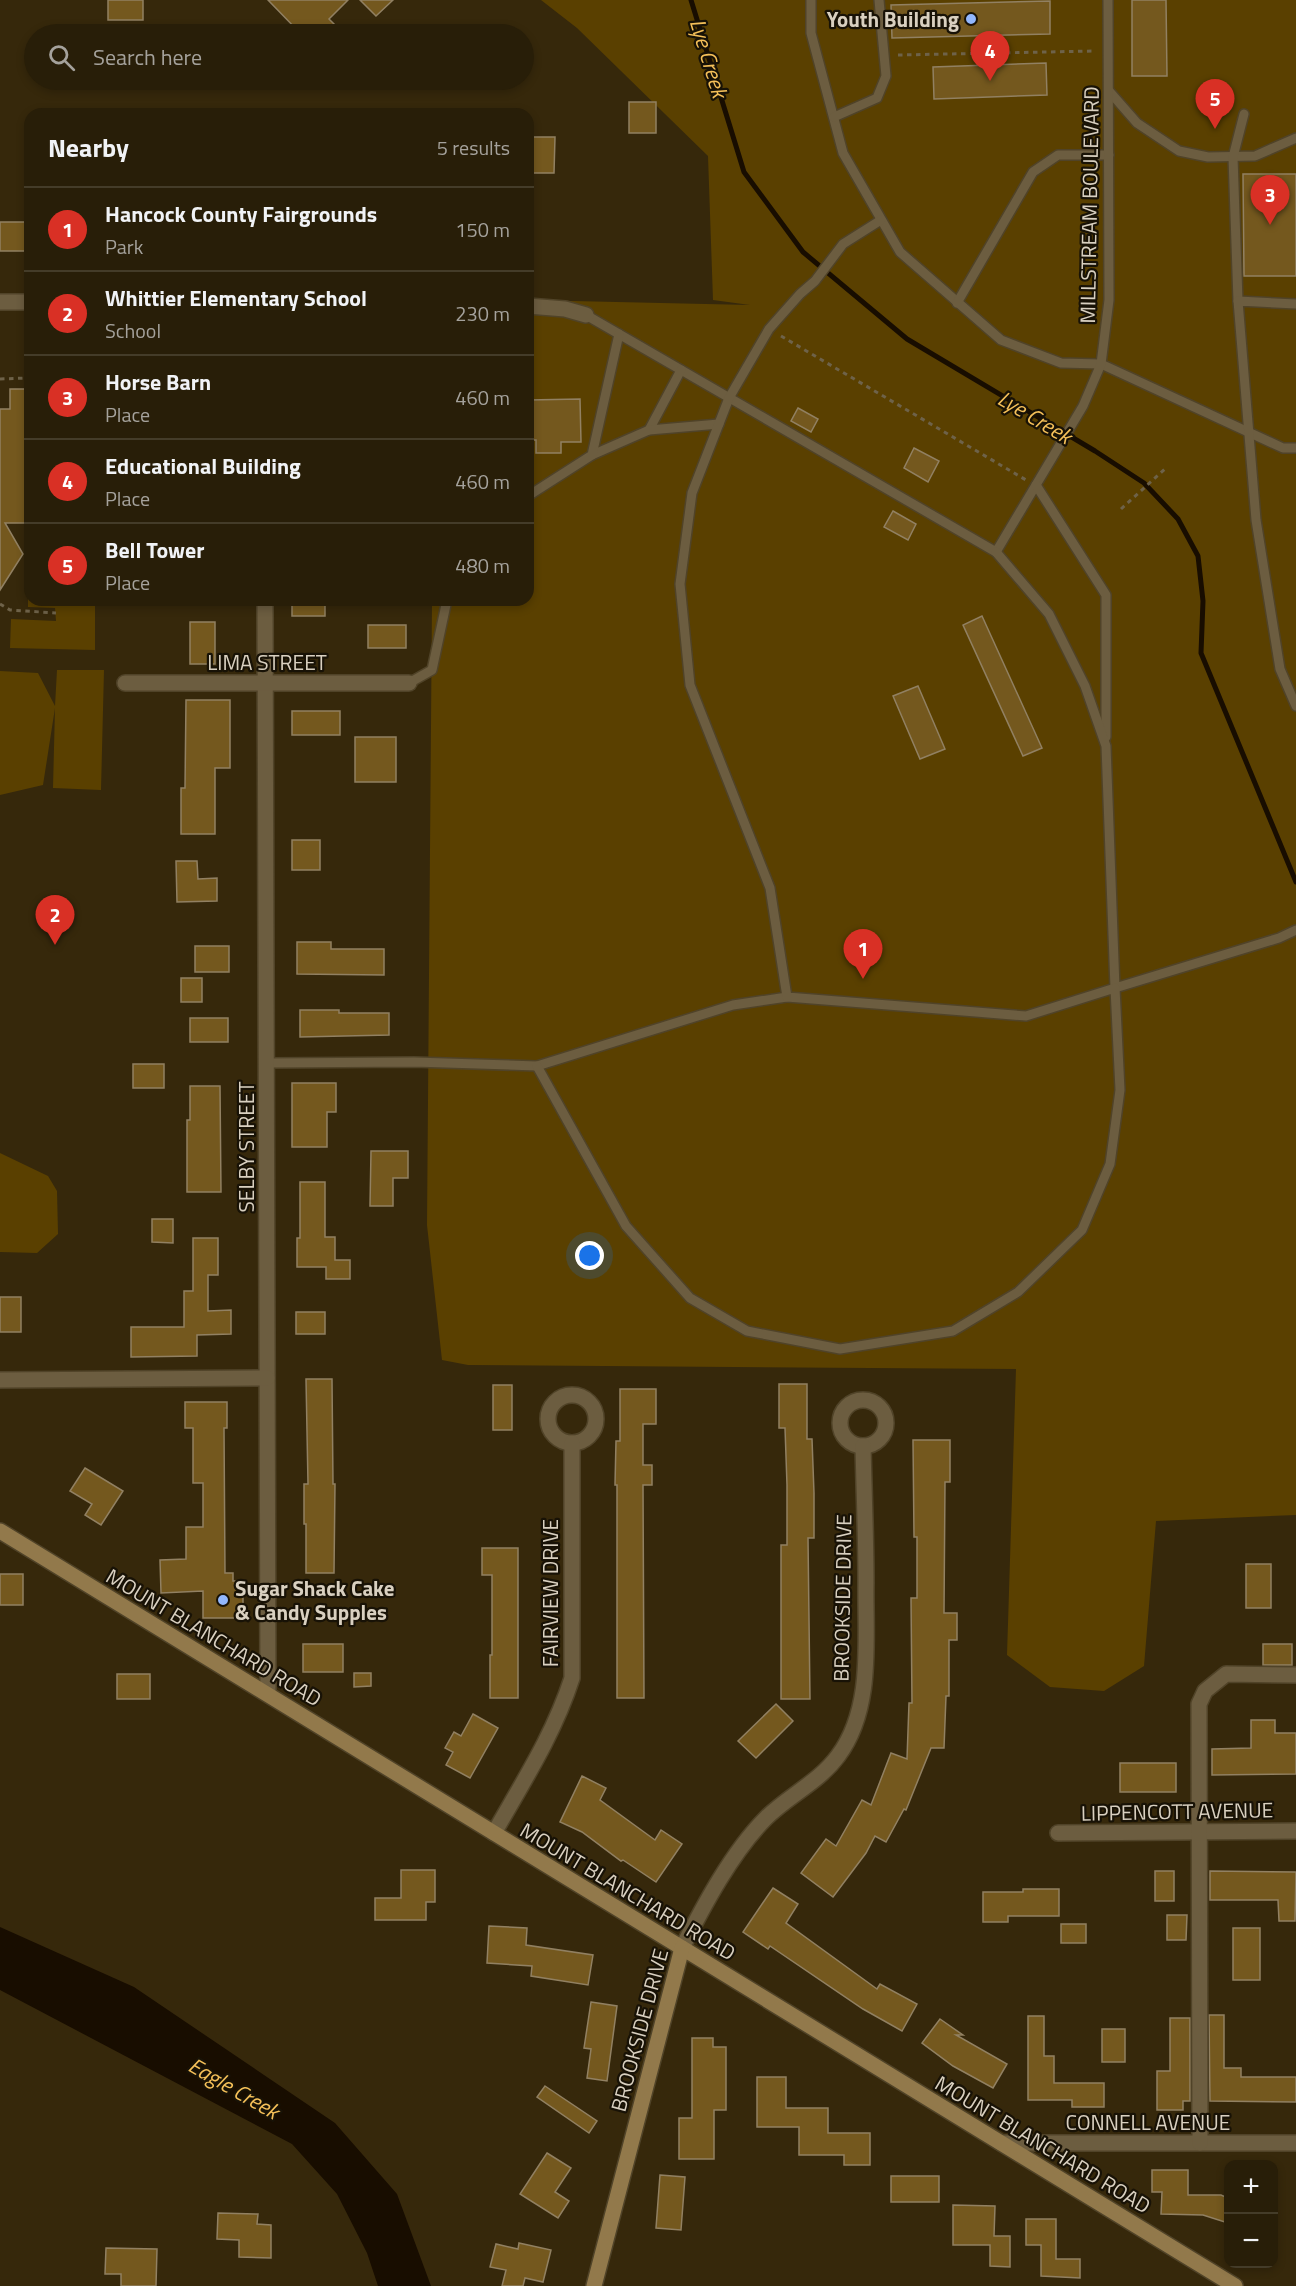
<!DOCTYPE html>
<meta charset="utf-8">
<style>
:root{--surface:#281e08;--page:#342b16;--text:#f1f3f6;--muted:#a5a29c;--line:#443c29;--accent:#d93025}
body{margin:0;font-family:"Titillium Web",sans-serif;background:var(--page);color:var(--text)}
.controls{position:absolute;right:18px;bottom:18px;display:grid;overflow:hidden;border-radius:12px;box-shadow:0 3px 9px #0003}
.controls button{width:54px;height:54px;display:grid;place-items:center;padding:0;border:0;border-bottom:2px solid var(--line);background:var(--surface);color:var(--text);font:30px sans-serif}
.you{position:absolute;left:590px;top:1256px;width:21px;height:21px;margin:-15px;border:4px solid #fff;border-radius:50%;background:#1a73e8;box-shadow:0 0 0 9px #1a73e833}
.badge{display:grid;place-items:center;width:39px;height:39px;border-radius:50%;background:var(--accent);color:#fff;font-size:20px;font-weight:700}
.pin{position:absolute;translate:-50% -50px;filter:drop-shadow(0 2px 3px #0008)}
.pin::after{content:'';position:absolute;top:32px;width:21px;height:18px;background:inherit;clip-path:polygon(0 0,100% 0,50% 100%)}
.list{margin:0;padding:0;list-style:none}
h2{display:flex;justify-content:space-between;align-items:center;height:78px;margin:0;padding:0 24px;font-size:26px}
h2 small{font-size:20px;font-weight:400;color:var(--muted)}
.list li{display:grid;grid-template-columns:39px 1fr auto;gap:18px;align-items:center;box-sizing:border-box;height:84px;padding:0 24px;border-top:2px solid var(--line)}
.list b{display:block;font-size:22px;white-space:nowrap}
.list p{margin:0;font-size:20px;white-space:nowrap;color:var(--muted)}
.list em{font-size:20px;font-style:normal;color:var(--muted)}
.icon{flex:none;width:33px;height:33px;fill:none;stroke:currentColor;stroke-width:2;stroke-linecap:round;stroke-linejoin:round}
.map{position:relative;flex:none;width:1296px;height:2286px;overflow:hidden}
.search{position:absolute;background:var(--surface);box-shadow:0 3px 9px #0003;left:24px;top:24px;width:510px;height:66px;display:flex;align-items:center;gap:15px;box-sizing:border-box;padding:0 21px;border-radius:33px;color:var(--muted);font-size:22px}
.panel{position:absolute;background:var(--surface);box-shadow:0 3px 9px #0003;left:24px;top:108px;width:510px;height:498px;border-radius:18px}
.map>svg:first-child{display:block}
.green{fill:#5a4000}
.water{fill:#180d00}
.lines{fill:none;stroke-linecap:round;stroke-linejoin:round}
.stream{stroke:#180d00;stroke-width:5}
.building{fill:#74581e;stroke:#918062;stroke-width:1.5}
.lane-casing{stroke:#504328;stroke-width:12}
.street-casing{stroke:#504328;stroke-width:18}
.secondary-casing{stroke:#504328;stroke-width:18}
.path{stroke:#6e6249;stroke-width:3;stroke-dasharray:4.5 4.5;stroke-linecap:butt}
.lane{stroke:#6c5d40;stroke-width:9}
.street{stroke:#6c5d40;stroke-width:15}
.secondary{stroke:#92794b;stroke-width:15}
.poi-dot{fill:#92b7fd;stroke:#181206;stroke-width:2}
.labels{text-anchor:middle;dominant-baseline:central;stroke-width:4.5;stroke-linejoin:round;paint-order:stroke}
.poi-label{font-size:21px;font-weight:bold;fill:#d9d0c0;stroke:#181206;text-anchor:end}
.street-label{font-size:21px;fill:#d9d0c0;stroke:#181206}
.water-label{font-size:22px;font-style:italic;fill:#f5c059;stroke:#181206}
</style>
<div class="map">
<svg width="1296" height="2286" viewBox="0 0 1296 2286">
<rect width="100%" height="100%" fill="#36280b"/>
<g class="green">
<polygon points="541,0 1296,0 1296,1515 1156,1521 1144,1666 1104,1691 1050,1687 1007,1655 1016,1369 468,1365 442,1360 427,1225 432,600 528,600 528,300 750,305 713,300 708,156 577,28"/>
<polygon points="28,582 30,582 30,600 95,600 95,650 10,648 11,619 56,621 55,608 28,607"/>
<polygon points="57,670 104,670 101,790 53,788 55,708 43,785 0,795 0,671 38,673 55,706"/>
<polygon points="0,1153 48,1176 57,1191 58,1234 37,1253 0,1252"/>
</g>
<polygon class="water" points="0,1927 134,1987 335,2123 397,2194 431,2286 378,2286 367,2253 337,2194 292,2144 0,1990"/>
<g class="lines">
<polyline class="stream" points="691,0 744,172 803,252 907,339 1095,451 1144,483 1178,519 1198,556 1203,601 1201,653 1296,882"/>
</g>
<g class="building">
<rect x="108" y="0" width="35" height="20"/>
<polygon points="268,0 348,0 329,19 344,34 301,34"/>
<polygon points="360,0 393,0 376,16"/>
<polygon points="1132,0 1166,0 1167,76 1132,76"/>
<polygon points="1050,1 1050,34 892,38 891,5"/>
<polygon points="1046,63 1047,95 934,99 933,67"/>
<rect x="629" y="102" width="27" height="31"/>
<polygon points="528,137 555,137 554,173 528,173"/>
<polygon points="1243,174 1296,174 1296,276 1244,276"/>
<rect x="0" y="222" width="30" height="29"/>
<polygon points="10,389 30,389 30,523 5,523 23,554 0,590 0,409 10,409"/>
<polygon points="580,399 581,442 561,442 561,453 536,453 536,440 528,440 528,400"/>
<polygon points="798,408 818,419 811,432 791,421"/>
<polygon points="914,448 939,461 928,482 904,468"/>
<polygon points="893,511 916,524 908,540 884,527"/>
<rect x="292" y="600" width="33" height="16"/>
<polygon points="982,616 1042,748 1023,756 963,625"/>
<rect x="190" y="622" width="25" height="42"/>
<rect x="368" y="625" width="38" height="23"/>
<polygon points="918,686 945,749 920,759 893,696"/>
<polygon points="186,700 230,700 230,768 215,768 215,834 181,834 181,788 185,788"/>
<rect x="292" y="711" width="48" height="24"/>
<rect x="355" y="737" width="41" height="45"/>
<rect x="292" y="840" width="28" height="30"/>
<polygon points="176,861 197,861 198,879 217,878 217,901 177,902"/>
<polygon points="297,942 331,942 331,949 384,949 384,975 297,974"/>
<rect x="195" y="946" width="34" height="26"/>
<rect x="181" y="978" width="21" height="24"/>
<polygon points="300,1010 339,1010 339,1013 389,1013 389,1035 300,1037"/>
<rect x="190" y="1018" width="38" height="24"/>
<rect x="133" y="1064" width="31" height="24"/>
<polygon points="292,1083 336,1083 336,1112 327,1112 327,1147 292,1147"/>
<polygon points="190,1086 220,1086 221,1192 187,1192 187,1120 190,1120"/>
<polygon points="371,1151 408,1151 408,1178 393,1178 393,1206 370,1206"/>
<polygon points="300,1182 325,1182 325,1237 335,1237 335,1260 350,1260 350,1279 326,1279 326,1267 297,1267 297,1238 300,1238"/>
<polygon points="152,1219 173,1219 173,1243 152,1242"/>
<polygon points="193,1238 218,1238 218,1275 208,1275 208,1311 231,1310 231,1334 197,1335 197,1356 131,1357 131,1327 184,1327 184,1291 193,1291"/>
<rect x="0" y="1297" width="21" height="35"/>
<rect x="296" y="1312" width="29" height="22"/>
<polygon points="306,1379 332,1379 333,1484 335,1484 334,1573 306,1573 306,1524 304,1524 304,1484 308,1484"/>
<polygon points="779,1384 807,1384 807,1439 812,1439 814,1493 814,1538 808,1538 810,1699 781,1699 781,1545 787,1545 787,1485 785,1428 779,1428"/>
<rect x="493" y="1385" width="19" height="45"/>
<polygon points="620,1389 656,1389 656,1424 643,1424 643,1465 652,1465 652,1485 643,1485 644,1698 617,1698 617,1485 615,1485 616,1441 620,1441"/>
<polygon points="185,1402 227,1402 227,1428 224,1428 225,1573 233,1573 233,1581 243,1581 243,1618 203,1618 203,1591 161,1593 160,1560 186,1559 186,1527 203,1527 203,1483 193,1483 193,1428 185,1428"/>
<polygon points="913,1440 950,1440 950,1482 945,1482 944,1613 957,1613 957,1640 949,1640 949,1696 946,1696 944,1748 931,1748 906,1810 904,1809 886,1842 875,1836 866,1853 833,1897 801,1873 826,1839 836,1846 862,1800 871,1805 891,1753 907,1759 909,1703 912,1703 911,1598 917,1598 917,1537 914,1537"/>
<polygon points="85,1468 123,1491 101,1525 85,1515 92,1504 70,1491"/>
<polygon points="482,1548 518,1548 518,1698 490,1698 490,1655 492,1655 492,1575 482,1575"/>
<rect x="1246" y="1564" width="25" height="44"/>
<rect x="0" y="1574" width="23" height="31"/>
<rect x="303" y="1644" width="40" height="28"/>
<rect x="1263" y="1644" width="29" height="21"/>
<polygon points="354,1673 371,1673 371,1686 354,1687"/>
<rect x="117" y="1674" width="33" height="25"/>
<polygon points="776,1704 793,1721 756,1758 738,1741"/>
<polygon points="473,1714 498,1728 470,1778 446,1765 453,1752 445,1748 454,1732 461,1736"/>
<polygon points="1251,1720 1275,1720 1275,1733 1296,1733 1296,1774 1212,1775 1212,1749 1251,1748"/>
<rect x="1120" y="1763" width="56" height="29"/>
<polygon points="582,1776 606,1788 600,1800 655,1840 661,1830 682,1844 656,1882 623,1860 621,1861 582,1832 560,1822"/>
<polygon points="401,1870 435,1870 435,1902 426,1902 426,1920 375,1920 375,1898 401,1898"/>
<rect x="1155" y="1871" width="19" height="30"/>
<polygon points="1210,1871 1296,1872 1295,1921 1279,1921 1278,1900 1210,1900"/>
<polygon points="773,1888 798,1904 786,1923 877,1989 880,1984 917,2004 902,2031 863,2009 770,1946 768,1949 743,1932"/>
<polygon points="1023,1889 1059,1889 1059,1916 1008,1916 1008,1922 983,1922 983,1892 1023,1892"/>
<polygon points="1167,1915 1187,1915 1186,1940 1167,1940"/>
<rect x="1061" y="1924" width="25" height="19"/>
<polygon points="489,1926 527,1928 526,1945 593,1955 588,1985 531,1976 532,1966 487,1963"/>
<rect x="1233" y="1928" width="27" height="52"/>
<polygon points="591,2002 617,2006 607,2081 587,2078 591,2049 584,2048"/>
<polygon points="1209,2015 1224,2015 1224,2068 1241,2068 1241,2077 1296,2077 1296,2102 1210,2101"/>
<polygon points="1028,2016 1044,2016 1044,2056 1054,2056 1054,2083 1104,2083 1104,2107 1072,2107 1072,2100 1028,2100"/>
<polygon points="1170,2018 1190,2018 1190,2101 1183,2101 1183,2110 1157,2110 1157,2071 1170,2071"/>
<polygon points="940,2019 963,2035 956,2035 1007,2064 993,2088 953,2066 922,2043"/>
<rect x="1102" y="2029" width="23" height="33"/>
<polygon points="692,2038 713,2038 713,2047 726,2047 726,2110 714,2110 714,2159 679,2159 679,2118 692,2118"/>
<polygon points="757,2077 786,2077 786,2108 828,2108 828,2133 870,2133 870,2165 844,2165 844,2155 799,2155 799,2127 757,2127"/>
<polygon points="545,2086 597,2121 589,2133 537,2097"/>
<polygon points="547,2153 571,2168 555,2192 569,2201 558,2218 520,2194"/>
<polygon points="1152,2170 1188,2170 1188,2195 1221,2195 1228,2198 1228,2223 1203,2215 1161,2214 1162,2192 1152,2192"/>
<polygon points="660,2175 685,2177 681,2230 656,2228"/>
<rect x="891" y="2176" width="48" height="26"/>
<polygon points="953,2205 995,2206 994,2236 1010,2236 1010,2267 990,2266 990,2245 953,2245"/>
<polygon points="218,2213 258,2214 257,2224 271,2225 271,2258 239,2257 239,2240 217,2239"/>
<polygon points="1026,2219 1056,2219 1056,2259 1080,2259 1080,2278 1041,2276 1041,2245 1026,2245"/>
<polygon points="519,2243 551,2250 543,2282 525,2278 523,2286 502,2286 506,2270 490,2267 496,2244 518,2249"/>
<polygon points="106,2248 157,2249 156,2286 121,2286 121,2274 105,2274"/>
</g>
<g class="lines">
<g class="lane-casing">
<g id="lane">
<polyline points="811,0 811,33 843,153 900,252 1001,340 1061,363 1101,364 1283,448 1296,448"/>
<polyline points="1109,91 1137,123 1179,151 1208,157 1255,156 1296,138"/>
<polyline points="834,117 877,98 886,76 879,0"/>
<polyline points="1238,301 1233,157 1244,114"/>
<polyline points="957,303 1033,172 1058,155 1109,155"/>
<polyline points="1296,304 1238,301 1256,520 1280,669 1296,706"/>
<polyline points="586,315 996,552 1083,406 1101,364 1109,300 1108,0"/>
<polyline points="649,430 681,370"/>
<polyline points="592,455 649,430 719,424"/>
<polyline points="1036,485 1106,595 1106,737"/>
<polyline points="528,496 592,455 619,334"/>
<polyline points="996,552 1049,614 1085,686 1106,746 1115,988 1279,938 1296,930"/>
<polyline points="409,683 432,670 447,600"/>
<polyline points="267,1063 414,1062 537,1066 733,1005 787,997"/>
<polyline points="537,1066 626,1226 690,1298 747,1331 840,1349 953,1331 1018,1292 1082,1230 1110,1164 1120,1090 1115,988 1026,1016 787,997 770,888 690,685 680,584 692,493 729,398 769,329 800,294 815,281 843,244 881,220"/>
</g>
</g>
<g class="street-casing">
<g id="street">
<polyline points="0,302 30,302"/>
<polyline points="528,306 565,309 586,315"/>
<polyline points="265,600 268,1694"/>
<polyline points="125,683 409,683"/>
<polyline points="0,1380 267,1378"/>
<circle cx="572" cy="1419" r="24"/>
<circle cx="863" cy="1423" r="23"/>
<path d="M494 1833C523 1782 554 1734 572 1678V1443"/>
<polyline points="1058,1833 1296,1831"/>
<path d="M682 1948C704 1905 732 1852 766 1818 788 1796 819 1782 838 1756 874 1708 865 1639 866 1583 866 1538 864 1492 863 1446"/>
<polyline points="1001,2143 1296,2143"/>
<polyline points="1200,2143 1199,1704 1205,1691 1226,1674 1296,1675"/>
</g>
</g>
<g class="secondary-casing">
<g id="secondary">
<polyline points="0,1531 1235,2286"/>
<polyline points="594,2286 682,1948"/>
</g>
</g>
<g class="path">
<polyline points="898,55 1095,51"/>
<polyline points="781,336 1026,480"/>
<polyline points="0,379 27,378 27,338"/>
<polyline points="1121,509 1166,468"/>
<polyline points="0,604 10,610 56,613"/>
</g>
<use href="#lane" class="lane"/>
<use href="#street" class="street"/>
<use href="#secondary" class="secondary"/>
</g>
<g class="poi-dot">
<circle cx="971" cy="19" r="6"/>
<circle cx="223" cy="1600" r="6"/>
</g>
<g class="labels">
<g class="poi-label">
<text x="959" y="19">Youth Building</text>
<text x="235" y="1588" text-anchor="start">Sugar Shack Cake<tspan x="235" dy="24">&amp; Candy Supples</tspan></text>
</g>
<g class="street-label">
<text transform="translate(1089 205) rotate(-89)">MILLSTREAM BOULEVARD</text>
<text x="267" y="662">LIMA STREET</text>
<text transform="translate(246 1147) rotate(-90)">SELBY STREET</text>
<text transform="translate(550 1593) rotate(-90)">FAIRVIEW DRIVE</text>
<text transform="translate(842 1598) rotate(-89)">BROOKSIDE DRIVE</text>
<text transform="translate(214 1637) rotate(31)">MOUNT BLANCHARD ROAD</text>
<text transform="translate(1177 1811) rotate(-1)">LIPPENCOTT AVENUE</text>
<text transform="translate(628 1891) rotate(31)">MOUNT BLANCHARD ROAD</text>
<text transform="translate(639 2030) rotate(-75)">BROOKSIDE DRIVE</text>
<text x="1148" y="2122">CONNELL AVENUE</text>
<text transform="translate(1043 2144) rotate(31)">MOUNT BLANCHARD ROAD</text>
</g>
<g class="water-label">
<text transform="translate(709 58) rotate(73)">Lye Creek</text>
<text transform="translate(1035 417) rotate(31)">Lye Creek</text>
<text transform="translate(234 2088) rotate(30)">Eagle Creek</text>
</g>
</g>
</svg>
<div class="controls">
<button>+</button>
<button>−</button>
</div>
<div class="you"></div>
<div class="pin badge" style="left:863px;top:979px">1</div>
<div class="pin badge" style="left:55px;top:945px">2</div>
<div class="pin badge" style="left:1270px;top:225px">3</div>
<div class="pin badge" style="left:990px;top:81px">4</div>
<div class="pin badge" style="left:1215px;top:129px">5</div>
<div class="search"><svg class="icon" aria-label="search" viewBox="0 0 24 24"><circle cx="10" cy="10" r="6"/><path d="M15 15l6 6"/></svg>Search here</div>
<section class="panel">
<h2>Nearby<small>5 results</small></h2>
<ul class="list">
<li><span class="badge">1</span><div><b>Hancock County Fairgrounds</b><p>Park</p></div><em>150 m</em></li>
<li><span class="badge">2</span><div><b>Whittier Elementary School</b><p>School</p></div><em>230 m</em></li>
<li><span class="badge">3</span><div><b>Horse Barn</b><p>Place</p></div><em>460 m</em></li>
<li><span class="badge">4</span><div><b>Educational Building</b><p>Place</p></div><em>460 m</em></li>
<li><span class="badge">5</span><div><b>Bell Tower</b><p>Place</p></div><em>480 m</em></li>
</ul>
</section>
</div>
